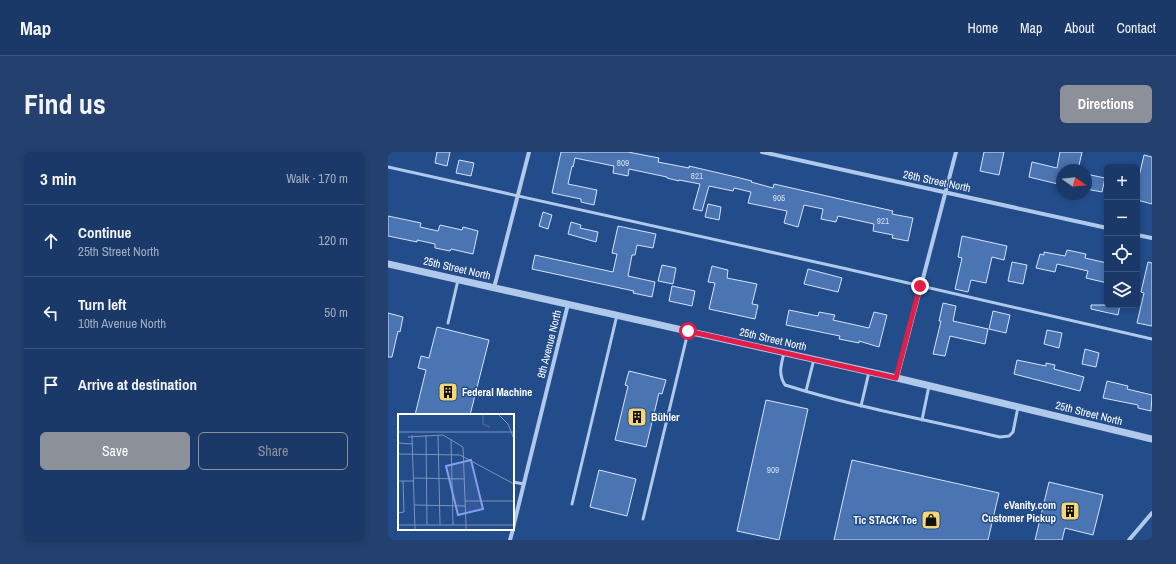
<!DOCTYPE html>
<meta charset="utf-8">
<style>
:root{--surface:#1a3968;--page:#23406e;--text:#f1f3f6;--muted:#9facc0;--line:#38537c;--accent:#8c9099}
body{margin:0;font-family:"Archivo Narrow",sans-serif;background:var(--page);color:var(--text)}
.controls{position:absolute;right:12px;top:12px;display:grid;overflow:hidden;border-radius:6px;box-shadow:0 2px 6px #0003}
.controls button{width:36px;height:36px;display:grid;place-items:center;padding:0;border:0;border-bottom:1px solid var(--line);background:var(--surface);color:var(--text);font:20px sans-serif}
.compass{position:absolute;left:668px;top:12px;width:36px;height:36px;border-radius:50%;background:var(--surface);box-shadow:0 2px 6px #0003;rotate:104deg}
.stop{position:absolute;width:12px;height:12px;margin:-9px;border:3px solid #e11d48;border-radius:50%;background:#fff}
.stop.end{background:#e11d48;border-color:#fff;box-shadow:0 1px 4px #0008}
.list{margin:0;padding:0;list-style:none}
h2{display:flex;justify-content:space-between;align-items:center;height:52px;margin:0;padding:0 16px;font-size:17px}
h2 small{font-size:13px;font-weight:400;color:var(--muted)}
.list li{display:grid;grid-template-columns:26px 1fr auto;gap:12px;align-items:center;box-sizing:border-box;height:72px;padding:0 16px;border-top:1px solid var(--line)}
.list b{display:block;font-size:15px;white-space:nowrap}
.list p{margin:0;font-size:13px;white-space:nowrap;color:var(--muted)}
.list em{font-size:13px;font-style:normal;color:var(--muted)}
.actions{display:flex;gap:8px;padding:12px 16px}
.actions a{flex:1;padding:9px 0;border:1px solid var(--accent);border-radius:6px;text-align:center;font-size:14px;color:var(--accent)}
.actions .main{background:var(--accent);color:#fff}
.icon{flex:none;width:22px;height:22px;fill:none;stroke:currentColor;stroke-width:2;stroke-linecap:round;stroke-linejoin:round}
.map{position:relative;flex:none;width:764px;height:388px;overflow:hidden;border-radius:6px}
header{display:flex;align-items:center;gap:24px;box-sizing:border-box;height:56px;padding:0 20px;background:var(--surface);border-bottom:1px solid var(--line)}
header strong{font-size:19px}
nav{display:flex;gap:22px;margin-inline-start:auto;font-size:14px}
.intro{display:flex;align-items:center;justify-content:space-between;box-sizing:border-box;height:96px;padding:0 24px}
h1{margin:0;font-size:28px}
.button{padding:10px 18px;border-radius:6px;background:var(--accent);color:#fff;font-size:14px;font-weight:700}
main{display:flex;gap:24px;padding:0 24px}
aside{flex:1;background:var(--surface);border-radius:6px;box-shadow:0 2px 6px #0003}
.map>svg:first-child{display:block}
.building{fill:#4b75b2;stroke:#d5e3f8}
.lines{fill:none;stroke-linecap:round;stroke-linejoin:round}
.service{stroke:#b0c8ea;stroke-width:3}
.minor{stroke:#b0c8ea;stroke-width:4}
.tertiary{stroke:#b0c8ea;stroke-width:7}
.route{stroke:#e11d48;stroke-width:5}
.labels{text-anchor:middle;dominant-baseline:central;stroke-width:3;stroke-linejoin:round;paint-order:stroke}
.number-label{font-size:9px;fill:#d2dcec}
.street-label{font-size:11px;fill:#fff;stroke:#234c8b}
.poi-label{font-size:11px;font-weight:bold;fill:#fff;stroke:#234c8b;text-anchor:start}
.inset-river{fill:none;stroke:#43608d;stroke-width:2}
.inset-road{fill:none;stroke:#7b94b9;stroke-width:1}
.view{fill:#839eea;fill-opacity:0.15;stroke:#839eea;stroke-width:2}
.inset-edge{fill:none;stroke:#fff;stroke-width:2}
</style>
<header>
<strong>Map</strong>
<nav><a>Home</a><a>Map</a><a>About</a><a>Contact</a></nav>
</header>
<div class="intro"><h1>Find us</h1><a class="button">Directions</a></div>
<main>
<aside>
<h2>3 min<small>Walk · 170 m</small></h2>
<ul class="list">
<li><svg class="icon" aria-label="ahead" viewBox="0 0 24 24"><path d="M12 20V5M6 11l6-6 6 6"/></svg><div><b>Continue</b><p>25th Street North</p></div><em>120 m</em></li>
<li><svg class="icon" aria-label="left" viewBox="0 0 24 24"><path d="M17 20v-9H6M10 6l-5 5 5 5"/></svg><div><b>Turn left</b><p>10th Avenue North</p></div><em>50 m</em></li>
<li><svg class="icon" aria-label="arrive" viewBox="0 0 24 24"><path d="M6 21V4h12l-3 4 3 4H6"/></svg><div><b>Arrive at destination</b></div></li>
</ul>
<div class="actions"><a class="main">Save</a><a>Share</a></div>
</aside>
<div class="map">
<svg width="764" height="388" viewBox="0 0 764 388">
<rect width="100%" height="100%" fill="#234c8b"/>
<g class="building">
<polygon points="49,0 62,0 59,14 47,11"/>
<polygon points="173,0 240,0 271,6 270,10 301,16 301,14 348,25 364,29 363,30 385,36 386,32 505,59 504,62 525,66 520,89 504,86 505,83 485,79 486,72 450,64 448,70 433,67 435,57 416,53 410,75 396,71 399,59 360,51 363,40 346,36 345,39 321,34 314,59 305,57 312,32 291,28 291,29 279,26 279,25 241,17 240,24 225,21 226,14 187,6 185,15 184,14 180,32 209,38 206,53 193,50 193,47 164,41"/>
<polygon points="596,0 616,0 611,23 592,19"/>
<polygon points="672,0 694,0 690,18 674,18 674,33 641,25 644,10 669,16"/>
<polygon points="756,3 764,5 764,52 749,48 749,33"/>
<polygon points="71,8 86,11 83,24 68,21"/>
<polygon points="698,22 717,26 714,40 698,37"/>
<polygon points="320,52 333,55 331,68 317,65"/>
<polygon points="155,60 164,63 160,77 151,74"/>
<polygon points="0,64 33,71 32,75 50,79 52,73 74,78 75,75 90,79 85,102 63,97 62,99 47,96 47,92 29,88 29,90 0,84"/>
<polygon points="183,70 193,73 192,76 210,80 208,90 180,82"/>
<polygon points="230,74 268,82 265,96 249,93 247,103 244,103 240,124 267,130 264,145 245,141 246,139 144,117 147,103 225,120 229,102 224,101"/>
<polygon points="574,84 619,94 616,108 604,105 598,131 583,128 580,140 567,137 574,106 570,105"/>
<polygon points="679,98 698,102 697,106 719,111 719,131 698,126 700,119 669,112 667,120 648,116 652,102 656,103 656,100 677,104"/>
<polygon points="624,110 639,113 635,132 620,129"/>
<polygon points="760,110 764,111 764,174 749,171 756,141 753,140"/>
<polygon points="274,113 288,116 285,132 270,129"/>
<polygon points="324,114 340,118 339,126 369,132 364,152 370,153 367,167 321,157 327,131 320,130"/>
<polygon points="420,117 454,126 450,140 416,132"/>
<polygon points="284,134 307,139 304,154 281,149"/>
<polygon points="555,151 568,154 565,169 600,177 597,192 562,184 557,204 545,202 553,169 551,169"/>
<polygon points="703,153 732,153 730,163 703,157"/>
<polygon points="401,158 430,164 431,160 447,163 445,168 481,176 486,160 499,163 491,195 471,189 471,191 451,187 452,184 398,173"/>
<polygon points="605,159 622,163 618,181 601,177"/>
<polygon points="0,161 15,165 12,180 10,179 4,205 0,205"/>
<polygon points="49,175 101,188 82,263 27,263 38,218 30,216 33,204 41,206"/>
<polygon points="659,178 674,181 671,196 656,192"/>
<polygon points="697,197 711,201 708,215 694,212"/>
<polygon points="629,208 658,214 658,211 667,213 666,217 696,225 692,239 626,222"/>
<polygon points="241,219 278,228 274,242 271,241 258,295 227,288 240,234 237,233"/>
<polygon points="719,229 740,234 739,237 764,243 763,259 750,256 750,253 715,246"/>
<polygon points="378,248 420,257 391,388 349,379"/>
<polygon points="464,308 611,341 600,388 446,388"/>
<polygon points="211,318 248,327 239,364 202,355"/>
<polygon points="661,330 715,343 705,383 677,376 674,388 647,388"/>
</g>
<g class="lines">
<g class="service">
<polyline points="0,15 459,117 764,187"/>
<polyline points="60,171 70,128"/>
<path d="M396 201C393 213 390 222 397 233 467 255 540 268 612 285L621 284 625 280 630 255"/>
<polyline points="418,239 426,207"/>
<polyline points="473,254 481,220"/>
<polyline points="534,268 541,234"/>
<polyline points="125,330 136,332"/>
<polyline points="184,352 229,163"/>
<polyline points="255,367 300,180"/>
</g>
<g class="minor">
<polyline points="374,0 719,76"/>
<polyline points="749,83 764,86"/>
<polyline points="106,136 141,0"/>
<polyline points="509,226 568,0"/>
<polyline points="125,376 180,152"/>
<polyline points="122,388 125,377"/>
<polyline points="741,388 764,361"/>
</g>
<polyline class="tertiary" points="0,112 509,226 764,287"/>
</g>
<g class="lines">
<polyline class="route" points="300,179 508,226 532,134"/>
</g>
<defs>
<g id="building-square" transform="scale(1)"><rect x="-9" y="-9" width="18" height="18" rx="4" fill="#f6d573" stroke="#234c8b"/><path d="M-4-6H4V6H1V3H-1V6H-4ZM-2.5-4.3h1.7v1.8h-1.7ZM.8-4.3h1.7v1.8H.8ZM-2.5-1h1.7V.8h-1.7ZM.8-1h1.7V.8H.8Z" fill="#111"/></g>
<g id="shop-square" transform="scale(1)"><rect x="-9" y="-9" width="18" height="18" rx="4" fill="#f6d573" stroke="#234c8b"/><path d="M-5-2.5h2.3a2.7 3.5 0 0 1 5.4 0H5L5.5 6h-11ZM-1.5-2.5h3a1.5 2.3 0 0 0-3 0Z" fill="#111"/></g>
</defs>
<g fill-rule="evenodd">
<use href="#building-square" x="60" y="240"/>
<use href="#building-square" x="249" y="265"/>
<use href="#building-square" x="682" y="359"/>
<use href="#shop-square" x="543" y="368"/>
</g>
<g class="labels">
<g class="number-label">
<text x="235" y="11">809</text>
<text x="309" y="24">821</text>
<text x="391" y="46">905</text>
<text x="495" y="69">921</text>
<text x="385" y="318">909</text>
</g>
<g class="street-label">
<text transform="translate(549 29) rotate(12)">26th Street North</text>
<text transform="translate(69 116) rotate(13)">25th Street North</text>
<text transform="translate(385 187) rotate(13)">25th Street North</text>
<text transform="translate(161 192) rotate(-76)">8th Avenue North</text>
<text transform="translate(701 261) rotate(14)">25th Street North</text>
</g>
<g class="poi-label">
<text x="74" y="240">Federal Machine</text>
<text x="263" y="265">Bühler</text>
<text x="668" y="353" text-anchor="end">eVanity.com<tspan x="668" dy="13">Customer Pickup</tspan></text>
<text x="529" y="368" text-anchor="end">Tic STACK Toe</text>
</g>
</g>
<g transform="translate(10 262)">
<rect width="116" height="116" fill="#234c8b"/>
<path class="inset-river" d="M85 0V10L92 13"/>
<path class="inset-road" d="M100 0 110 10 116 25M0 18H116M14 21 17 116M28 21 29 111M40 21 42 111M53 25 55 111M0 29 15 30M0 40 62 41 116 70M16 64 67 65M0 67H16M67 87H116M16 91 67 92M0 99 6 98 5 67M0 111H68L65 33 45 21 10 23M68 116V111H116"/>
<path class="view" d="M73 46 85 95 60 101 48 52Z"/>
<rect width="116" height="116" class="inset-edge"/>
</g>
</svg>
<div class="controls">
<button>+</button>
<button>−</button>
<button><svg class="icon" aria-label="locate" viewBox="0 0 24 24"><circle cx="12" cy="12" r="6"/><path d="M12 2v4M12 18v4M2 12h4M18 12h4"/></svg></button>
<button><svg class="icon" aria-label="layers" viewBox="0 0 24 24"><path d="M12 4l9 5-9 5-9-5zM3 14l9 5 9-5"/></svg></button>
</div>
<svg class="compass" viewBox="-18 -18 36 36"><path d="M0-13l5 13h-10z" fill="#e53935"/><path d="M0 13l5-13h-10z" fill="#9facc0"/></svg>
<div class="stop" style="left:300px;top:179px"></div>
<div class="stop end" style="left:532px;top:134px"></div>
</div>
</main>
